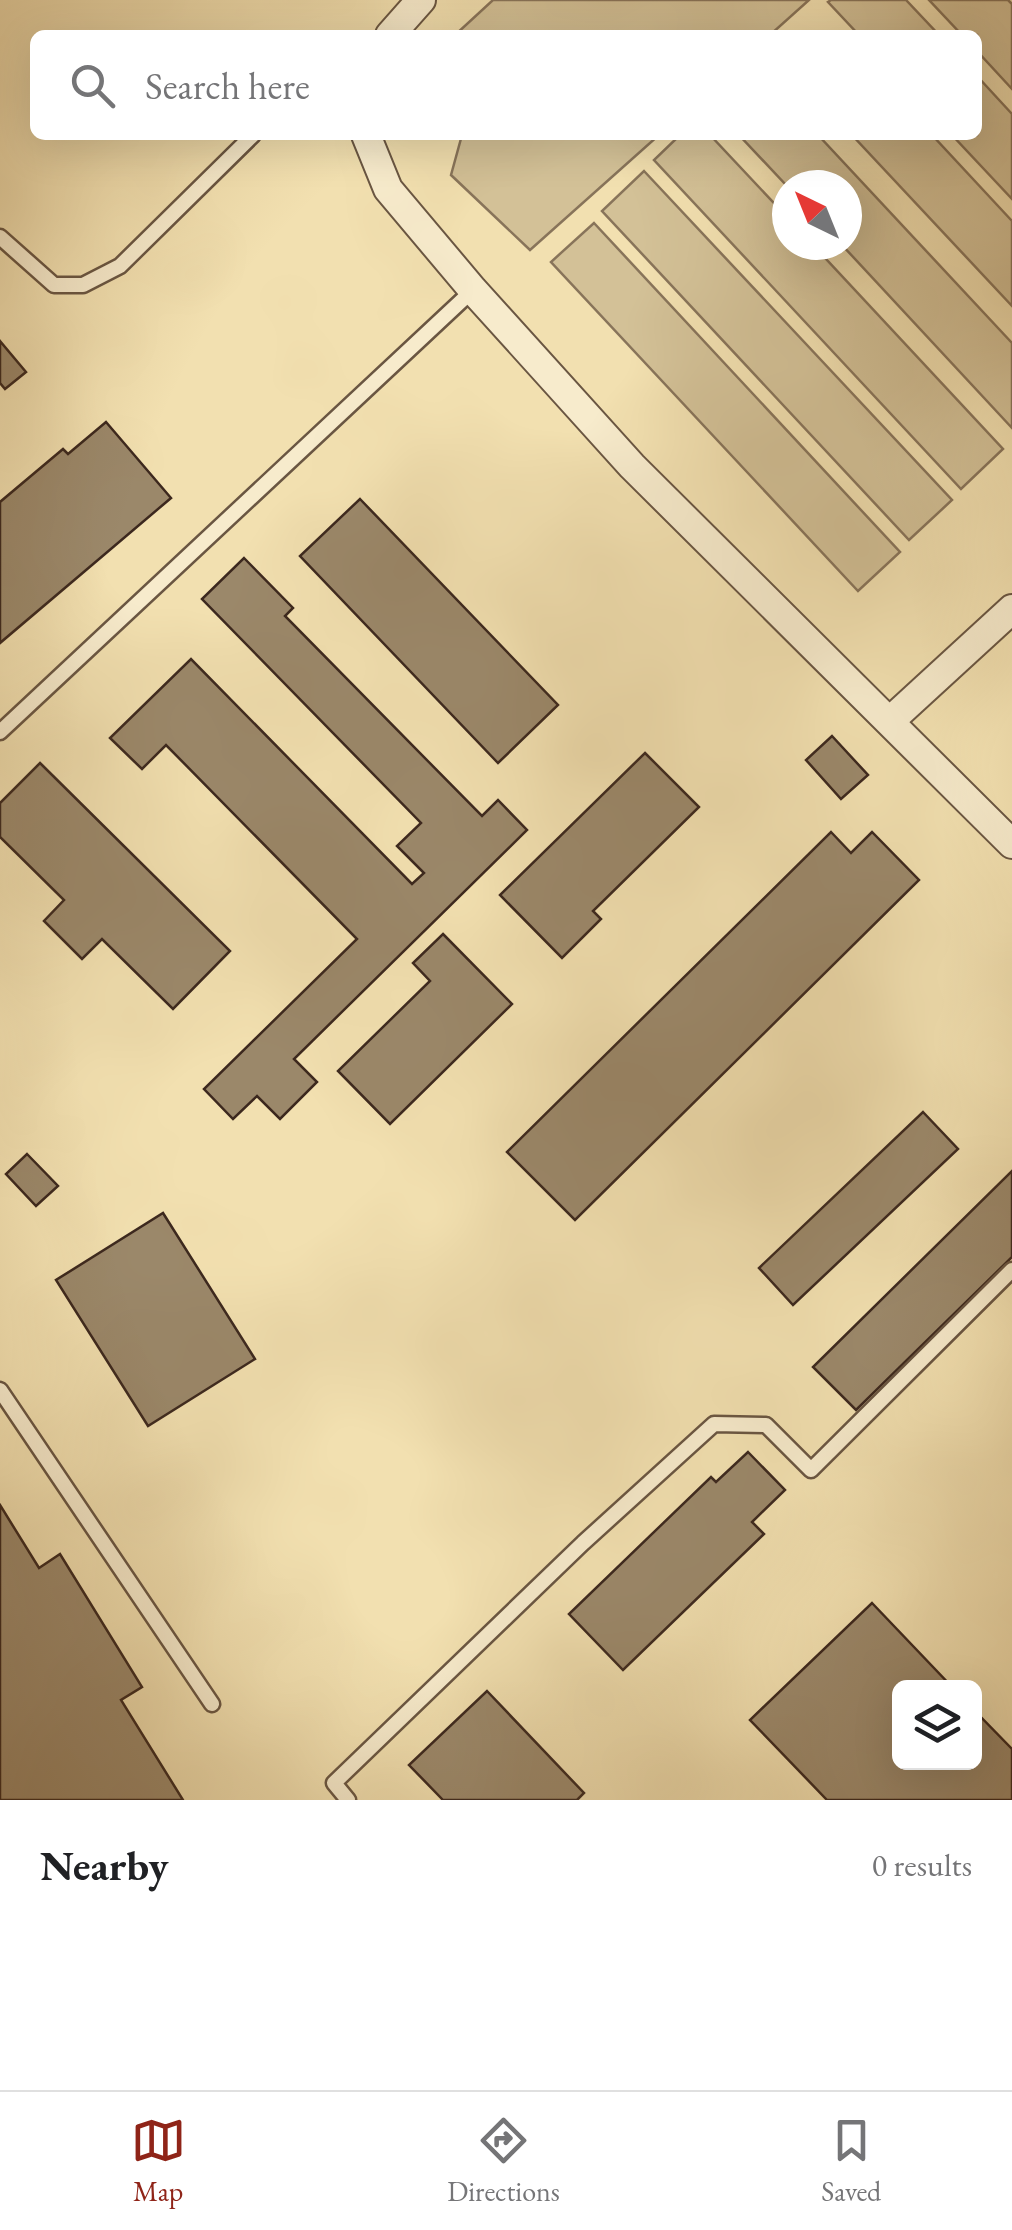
<!DOCTYPE html>
<style>
:root{--surface:#fff;--page:#f2f2f2;--text:#202124;--muted:#757577;--line:#e0e0e0;--accent:#8f2418}
body{margin:0;font-family:"EB Garamond",serif;background:var(--page);color:var(--text)}
.controls{position:absolute;right:30px;bottom:30px;display:grid;overflow:hidden;border-radius:15px;box-shadow:0 10px 40px #0002}
.controls button{width:90px;height:90px;display:grid;place-items:center;padding:0;border:0;border-bottom:2px solid var(--line);background:var(--surface);color:var(--text);font:50px sans-serif}
.compass{position:absolute;left:772px;top:170px;width:90px;height:90px;border-radius:50%;background:var(--surface);box-shadow:0 10px 40px #0002;rotate:317deg}
.list{margin:0;padding:0;list-style:none}
h2{display:flex;justify-content:space-between;align-items:center;height:130px;margin:0;padding:0 40px;font-size:42px}
h2 small{font-size:32px;font-weight:400;color:var(--muted)}
.icon{flex:none;width:55px;height:55px;fill:none;stroke:currentColor;stroke-width:2;stroke-linecap:round;stroke-linejoin:round}
.map{position:relative;flex:none;width:1012px;height:1800px;overflow:hidden}
.search{position:absolute;background:var(--surface);box-shadow:0 10px 40px #0002;left:30px;right:30px;top:30px;height:110px;display:flex;align-items:center;gap:25px;box-sizing:border-box;padding:0 35px;border-radius:15px;color:var(--muted);font-size:38px}
.sheet{height:290px;background:var(--surface)}
nav{display:flex;justify-content:space-around;align-items:center;box-sizing:border-box;height:140px;border-top:2px solid var(--line);background:var(--surface);font-size:28px;color:var(--muted)}
nav a{display:grid;justify-items:center;gap:5px}
nav .on{color:var(--accent)}
.map>svg:first-child{display:block}
.green{fill:#d3c197;stroke:#88745a;stroke-width:2.5}
.building{fill:#9b886a;stroke:#3c281e;stroke-width:2.5}
.lines{fill:none;stroke-linecap:round;stroke-linejoin:round}
.lane-casing{stroke:#6a5642;stroke-width:19}
.street-casing{stroke:#6a5642;stroke-width:32}
.lane{stroke:#f7ebcc;stroke-width:14}
.street{stroke:#f7ebcc;stroke-width:28}
</style>
<div class="map">
<svg width="1012" height="1800" viewBox="0 0 1012 1800">
<rect width="100%" height="100%" fill="#f2e0b0"/>
<filter id="stains"><feTurbulence type="fractalNoise" baseFrequency=".002" numOctaves="4"/><feColorMatrix values="0 0 0 0 .2 0 0 0 0 .09 0 0 0 0 .02 0 0 0 .5 -.17"/></filter>
<radialGradient id="worn" r=".72"><stop offset=".6" stop-color="#630" stop-opacity="0"/><stop offset="1" stop-color="#630" stop-opacity=".3"/></radialGradient>
<g class="green">
<polygon points="493,0 809,0 770,35 455,35"/>
<polygon points="831,0 906,0 939,35 859,35 828,2"/>
<polygon points="929,0 1008,0 1012,4 1012,89 977,51 977,35 962,35"/>
<polygon points="977,76 1012,114 1012,199 952,135 977,135"/>
<polygon points="462,135 659,135 530,250 451,175"/>
<polygon points="680,135 710,135 787,217 787,245 813,245 1003,449 961,489 654,160"/>
<polygon points="739,135 818,135 1012,343 1012,428 842,245 847,245 847,185 787,186"/>
<polygon points="852,135 932,135 1012,221 1012,306"/>
<polygon points="644,171 952,500 909,540 602,211"/>
<polygon points="594,223 900,552 858,591 551,262"/>
</g>
<g class="building">
<polygon points="0,341 26,372 5,389 0,383"/>
<polygon points="106,422 171,498 0,643 0,502 63,449 68,454"/>
<polygon points="360,499 558,705 498,763 300,556"/>
<polygon points="244,558 293,608 285,616 482,816 498,800 527,830 294,1059 317,1082 280,1119 257,1096 233,1119 204,1089 357,939 166,745 142,769 110,738 191,659 412,884 424,873 397,846 421,823 202,599"/>
<polygon points="832,736 868,775 841,799 806,760"/>
<polygon points="645,753 699,807 593,911 601,919 562,958 500,895"/>
<polygon points="40,763 230,951 173,1009 102,939 82,959 44,921 64,900 0,837 0,803"/>
<polygon points="831,832 851,853 872,832 919,880 575,1220 507,1152"/>
<polygon points="443,934 512,1004 390,1124 338,1071 430,981 413,963"/>
<polygon points="923,1112 958,1149 793,1305 759,1268"/>
<polygon points="27,1154 58,1186 36,1206 6,1174"/>
<polygon points="1012,1171 1012,1257 856,1410 813,1367"/>
<polygon points="163,1213 255,1359 148,1426 56,1280"/>
<polygon points="748,1452 785,1490 752,1522 764,1534 623,1670 569,1614 711,1477 716,1482"/>
<polygon points="0,1505 39,1568 60,1554 142,1687 121,1700 183,1800 0,1800"/>
<polygon points="872,1603 953,1688 900,1688 900,1762 974,1762 974,1710 1012,1749 1012,1800 827,1800 750,1720"/>
<polygon points="487,1691 584,1793 577,1800 443,1800 409,1765"/>
</g>
<g class="lines">
<g class="lane-casing">
<g id="lane">
<polyline points="0,237 54,285 83,285 120,266 253,135"/>
<polyline points="0,732 473,290"/>
<polyline points="0,1390 212,1704"/>
<polyline points="348,1800 334,1783 583,1543 714,1424 766,1425 811,1470 1012,1270"/>
</g>
</g>
<g class="street-casing">
<g id="street">
<polyline points="390,35 421,0"/>
<polyline points="366,135 388,189 473,290 632,466 1012,844"/>
<polyline points="890,721 1012,609"/>
</g>
</g>
<use href="#lane" class="lane"/>
<use href="#street" class="street"/>
</g>
<rect width="100%" height="100%" filter="url(#stains)"/>
<rect width="100%" height="100%" fill="url(#worn)"/>
</svg>
<div class="controls">
<button><svg class="icon" aria-label="layers" viewBox="0 0 24 24"><path d="M12 4l9 5-9 5-9-5zM3 14l9 5 9-5"/></svg></button>
</div>
<svg class="compass" viewBox="-18 -18 36 36"><path d="M0-13l5 13h-10z" fill="#e53935"/><path d="M0 13l5-13h-10z" fill="#757577"/></svg>
<div class="search"><svg class="icon" aria-label="search" viewBox="0 0 24 24"><circle cx="10" cy="10" r="6"/><path d="M15 15l6 6"/></svg>Search here</div>
</div>
<section class="sheet">
<h2>Nearby<small>0 results</small></h2>
<ul class="list">
</ul>
</section>
<nav>
<a class="on"><svg class="icon" aria-label="map" viewBox="0 0 24 24"><path d="M3 6l6-2 6 2 6-2v14l-6 2-6-2-6 2zM9 4v14M15 6v14"/></svg>Map</a>
<a><svg class="icon" aria-label="directions" viewBox="0 0 24 24"><path d="M12 3l9 9-9 9-9-9zM9 14v-3h6M13 9l2 2-2 2"/></svg>Directions</a>
<a><svg class="icon" aria-label="saved" viewBox="0 0 24 24"><path d="M7 4h10v16l-5-4-5 4z"/></svg>Saved</a>
</nav>
